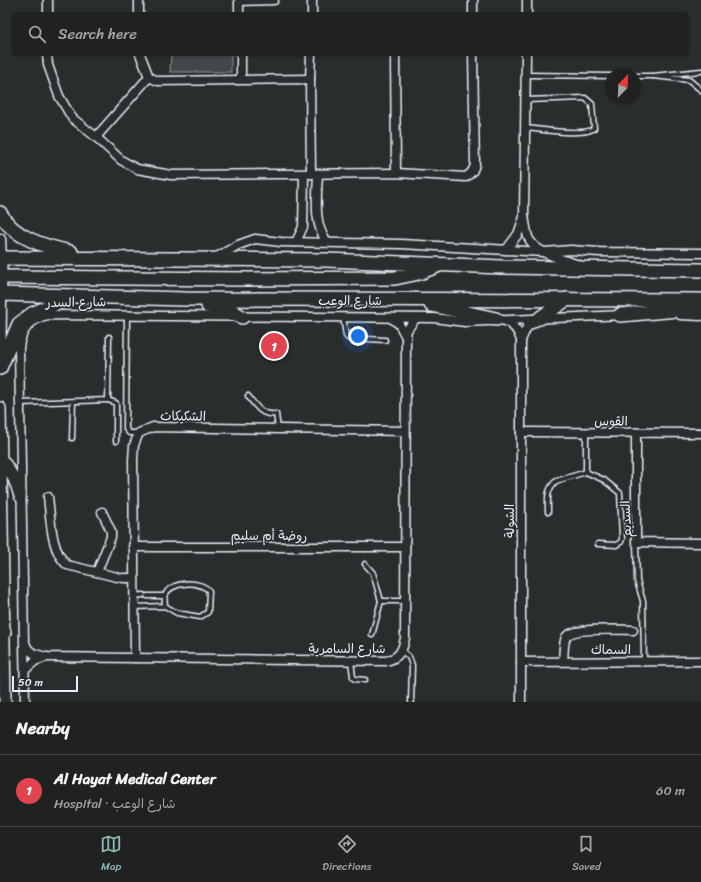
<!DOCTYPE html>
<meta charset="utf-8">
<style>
:root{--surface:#202222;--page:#2d2f2f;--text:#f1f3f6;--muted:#a2a4a5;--line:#3d3f40;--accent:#8bbbb9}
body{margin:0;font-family:Sriracha,"Playpen Sans Arabic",sans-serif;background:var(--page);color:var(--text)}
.compass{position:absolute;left:605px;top:68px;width:36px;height:36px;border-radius:50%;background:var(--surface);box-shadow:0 1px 3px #0004;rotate:24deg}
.scale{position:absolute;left:12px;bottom:10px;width:66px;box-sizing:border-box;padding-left:4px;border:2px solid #e8f1f8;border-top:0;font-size:11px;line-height:14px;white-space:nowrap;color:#e8f1f8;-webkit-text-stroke:3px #2a2d2e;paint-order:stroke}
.you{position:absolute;left:358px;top:336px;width:14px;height:14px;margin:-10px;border:3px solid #fff;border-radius:50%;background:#1a73e8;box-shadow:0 0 0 6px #1a73e833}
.badge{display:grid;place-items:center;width:26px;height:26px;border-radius:50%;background:var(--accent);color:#fff;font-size:13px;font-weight:700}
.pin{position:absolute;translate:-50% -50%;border:2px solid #fff;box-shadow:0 1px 4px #0006}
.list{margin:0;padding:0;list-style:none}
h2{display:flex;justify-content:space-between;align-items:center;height:52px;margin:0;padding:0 16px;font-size:17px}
h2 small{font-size:13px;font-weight:400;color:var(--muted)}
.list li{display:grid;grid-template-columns:26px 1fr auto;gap:12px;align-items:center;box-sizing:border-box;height:72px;padding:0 16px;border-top:1px solid var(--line)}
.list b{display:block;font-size:15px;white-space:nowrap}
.list p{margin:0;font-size:13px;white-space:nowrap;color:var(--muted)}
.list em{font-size:13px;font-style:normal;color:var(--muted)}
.icon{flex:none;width:22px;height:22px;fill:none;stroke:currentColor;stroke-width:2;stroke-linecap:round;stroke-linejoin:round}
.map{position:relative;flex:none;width:701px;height:702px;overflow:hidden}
.search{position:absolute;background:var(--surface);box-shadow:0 1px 3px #0004;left:12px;right:12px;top:12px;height:44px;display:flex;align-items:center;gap:10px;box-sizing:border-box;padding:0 14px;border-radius:6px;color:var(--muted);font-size:15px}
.sheet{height:124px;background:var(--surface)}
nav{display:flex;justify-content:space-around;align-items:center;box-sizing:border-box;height:56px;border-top:1px solid var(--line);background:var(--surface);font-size:11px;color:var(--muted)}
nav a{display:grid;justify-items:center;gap:2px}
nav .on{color:var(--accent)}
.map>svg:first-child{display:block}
.green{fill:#424648;stroke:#959ca0}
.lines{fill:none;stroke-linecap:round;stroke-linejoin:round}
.service-casing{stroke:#e8f1f8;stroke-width:7}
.minor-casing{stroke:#e8f1f8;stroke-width:11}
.tertiary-casing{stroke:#e8f1f8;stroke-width:13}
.secondary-casing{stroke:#e8f1f8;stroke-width:14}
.primary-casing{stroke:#e8f1f8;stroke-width:16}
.service{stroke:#2a2d2e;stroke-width:4}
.minor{stroke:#2a2d2e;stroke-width:8}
.tertiary{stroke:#2a2d2e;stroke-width:10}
.secondary{stroke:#2a2d2e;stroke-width:11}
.primary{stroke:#2a2d2e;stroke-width:13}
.labels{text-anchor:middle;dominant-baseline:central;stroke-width:3;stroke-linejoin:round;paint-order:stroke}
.street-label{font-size:13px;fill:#e8f1f8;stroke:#2a2d2e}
</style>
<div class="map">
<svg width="701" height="702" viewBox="0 0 701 702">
<rect width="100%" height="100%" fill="#2a2d2e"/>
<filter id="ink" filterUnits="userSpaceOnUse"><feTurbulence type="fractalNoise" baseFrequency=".025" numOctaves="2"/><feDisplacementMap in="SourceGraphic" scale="8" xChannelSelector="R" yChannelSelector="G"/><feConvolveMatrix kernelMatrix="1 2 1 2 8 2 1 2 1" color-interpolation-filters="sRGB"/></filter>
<g filter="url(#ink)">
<polygon class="green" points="171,54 231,54 231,72 170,72"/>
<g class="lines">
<g class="service-casing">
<g id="service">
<polyline points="701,71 653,76 689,80 701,90"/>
<polyline points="526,75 611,76"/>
<polyline points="635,76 653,76"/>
<path d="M526 128C539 129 586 137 594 128L592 104 585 98 526 100"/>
<polyline points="127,316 126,429 129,433 139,433"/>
<polyline points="343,317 346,336 348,338 385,340"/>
<path d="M248 396C256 406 261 416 276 414L278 429"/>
<polyline points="108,400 116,403 116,441"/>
<polyline points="20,403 108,400 109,337"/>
<polyline points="72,438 73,402"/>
<polyline points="586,472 604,480 620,493 622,539 621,542 616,545 598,544"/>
<path d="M548 512C548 500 546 490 556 481L586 472V433"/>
<polyline points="636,542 637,581 643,601 644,661"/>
<polyline points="365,564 373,573 381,601 405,601"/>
<polyline points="133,596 143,595"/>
<polyline points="147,596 165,596"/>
<path d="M134 607 165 606 177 613 200 617 208 612 209 591C201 580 169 581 165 596 164 599 165 603 165 606"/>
<polyline points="372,635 381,601"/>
<polyline points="402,651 409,657 412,665 411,702"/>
<polyline points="351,661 353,677 355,679 365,680"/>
</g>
</g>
<g class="minor-casing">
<g id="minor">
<polyline points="239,0 239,14"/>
<polyline points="239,1 274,0"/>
<polyline points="48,14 48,0"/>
<polyline points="139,14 139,0"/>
<polyline points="312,14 312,0"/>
<polyline points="473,14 473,0"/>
<polyline points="527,14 527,0"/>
<polyline points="47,54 48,65 59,96 72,118 96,137 121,160 137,169 171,175 396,173 466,177 472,172 475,165 473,54"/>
<polyline points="140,54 149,77 158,81 310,79 311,174"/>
<polyline points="241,54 241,79"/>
<polyline points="395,54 396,173"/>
<path d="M526 54 524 215C525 222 526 230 528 237 535 254 563 259 579 265"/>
<polyline points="310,79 311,54"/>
<polyline points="96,137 149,77"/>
<path d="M318 175C317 197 313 224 327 242"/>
<polyline points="296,242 303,227 304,175"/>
<polyline points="506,250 518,234 524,217"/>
<polyline points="215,258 238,245 255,239 281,242 401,244 544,252 571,250 599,252 701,253"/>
<polyline points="680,315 701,316"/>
<polyline points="391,318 399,324 406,337"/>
<path d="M502 320C513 323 518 330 521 340"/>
<polyline points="521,432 701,433"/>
<polyline points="636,433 636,542 701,543"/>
<path d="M48 497C51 519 50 550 67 565L117 577"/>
<polyline points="133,547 405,547"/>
<polyline points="97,572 111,537 111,531 102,512"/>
<polyline points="123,578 133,578"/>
<path d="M25 642C27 653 37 655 47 657L386 661C399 658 403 650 405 638L406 337 407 330 416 318"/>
<polyline points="135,658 133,460 134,445 139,433 153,427 405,431"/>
<path d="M563 661C564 654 563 644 566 637 572 627 621 630 633 630"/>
<polyline points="521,662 701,661"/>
<polyline points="25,670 35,661 46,657"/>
<path d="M25 702 19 348C21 330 30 319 48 315L434 318 465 322 624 315"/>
<polyline points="521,702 521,340 527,327 540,319"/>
</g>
</g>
<g class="tertiary-casing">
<polyline id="tertiary" points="0,239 1,258"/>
</g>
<g class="secondary-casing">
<g id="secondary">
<polyline points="0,347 1,258"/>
<polyline points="0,408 5,702"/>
<path d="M0 458C11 470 16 481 20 496"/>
</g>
</g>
<g class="primary-casing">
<g id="primary">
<path d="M0 213C13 238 46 247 71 252"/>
<polyline points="0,258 326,260 502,267 701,270"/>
<polyline points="0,277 247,279 395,278 419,273 437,266"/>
<polyline points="0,294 185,299 701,300"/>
<polyline points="431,305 496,319"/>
<polyline points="208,306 229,309 242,317"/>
<polyline points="620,315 701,308"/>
<polyline points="540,318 567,299"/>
<polyline points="0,368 19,324 32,314 68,298"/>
<polyline points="0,621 4,632"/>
</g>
</g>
<use href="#service" class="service"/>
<use href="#minor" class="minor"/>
<use href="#tertiary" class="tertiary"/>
<use href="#secondary" class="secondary"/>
<use href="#primary" class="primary"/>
</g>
</g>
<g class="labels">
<g class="street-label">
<text x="350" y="300">شارع الوعب</text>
<text transform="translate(76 302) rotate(-1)">شارع السدر</text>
<text transform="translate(183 416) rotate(1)">الشكيكات</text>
<text transform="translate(611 421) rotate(1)">القوس</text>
<text transform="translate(626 519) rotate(-93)">السديم</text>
<text transform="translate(509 521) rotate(-90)">الشولة</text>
<text x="269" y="535">روضة أم سليم</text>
<text x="347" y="648">شارع السامرية</text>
<text x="611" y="649">السماك</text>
</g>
</g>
</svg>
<svg class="compass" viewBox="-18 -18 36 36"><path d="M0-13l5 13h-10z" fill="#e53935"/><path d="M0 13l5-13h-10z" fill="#a2a4a5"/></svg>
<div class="scale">50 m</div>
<div class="you"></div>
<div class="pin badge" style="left:274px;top:346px;background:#e0444e">1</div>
<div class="search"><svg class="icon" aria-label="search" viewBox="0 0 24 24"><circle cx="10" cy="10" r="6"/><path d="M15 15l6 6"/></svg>Search here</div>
</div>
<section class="sheet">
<h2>Nearby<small></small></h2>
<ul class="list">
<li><span class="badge" style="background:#e0444e">1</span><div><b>Al Hayat Medical Center</b><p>Hospital · شارع الوعب</p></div><em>60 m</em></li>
</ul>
</section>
<nav>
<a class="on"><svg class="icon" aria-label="map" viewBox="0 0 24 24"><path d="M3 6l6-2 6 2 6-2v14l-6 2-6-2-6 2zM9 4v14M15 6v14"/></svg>Map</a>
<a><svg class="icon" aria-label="directions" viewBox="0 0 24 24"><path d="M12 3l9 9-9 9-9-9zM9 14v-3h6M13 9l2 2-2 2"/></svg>Directions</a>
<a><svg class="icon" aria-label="saved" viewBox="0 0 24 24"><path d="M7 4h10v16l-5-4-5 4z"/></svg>Saved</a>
</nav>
